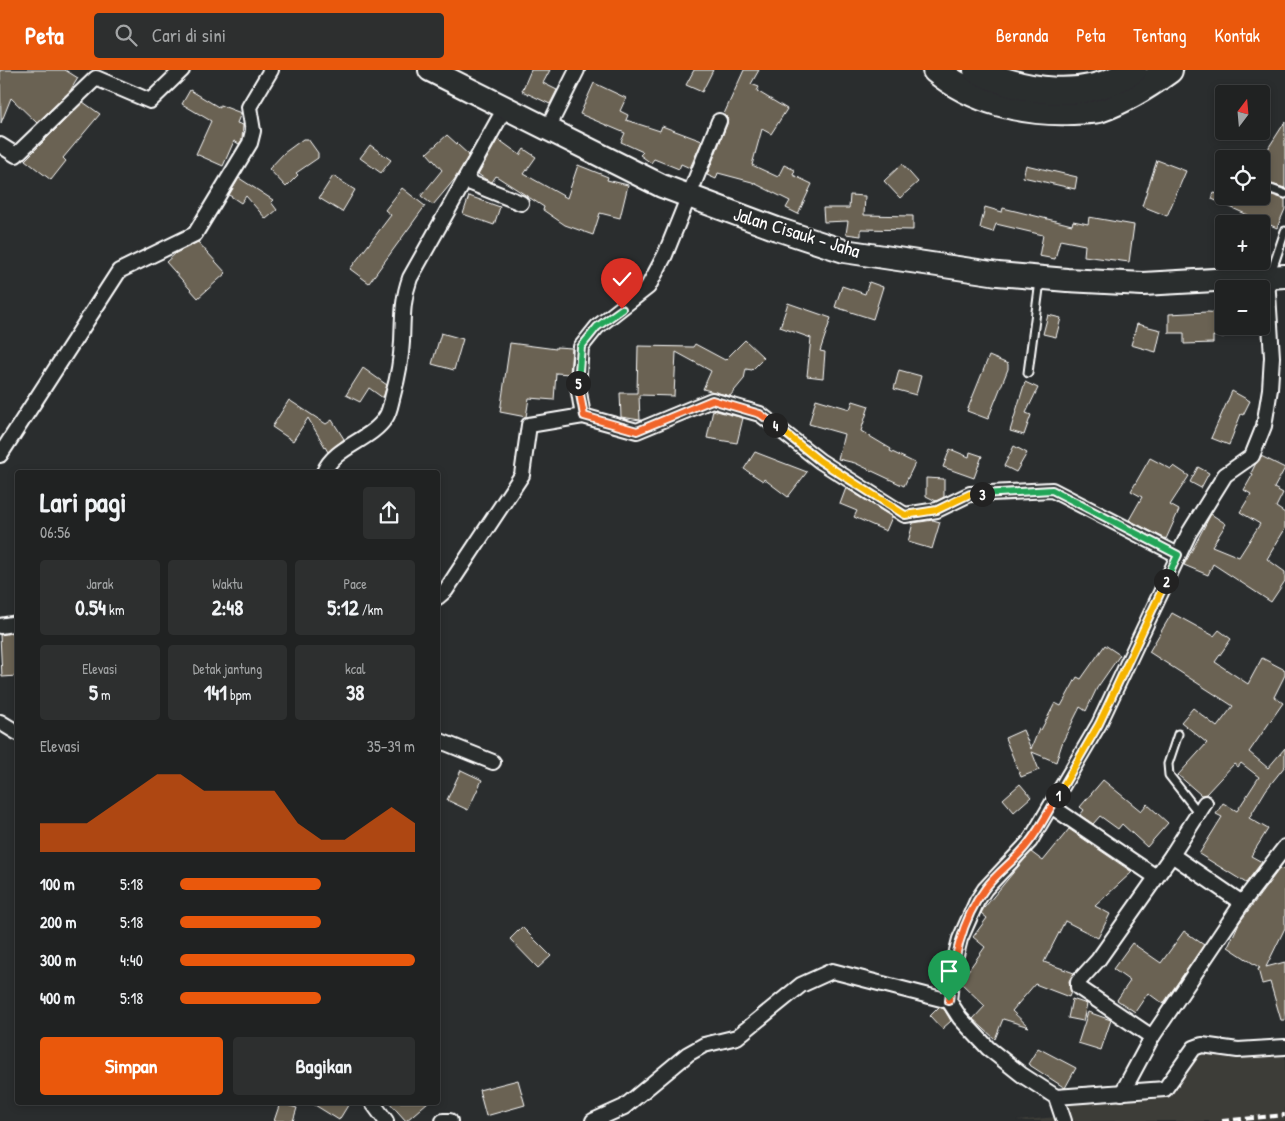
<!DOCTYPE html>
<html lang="id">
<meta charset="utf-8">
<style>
:root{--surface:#202222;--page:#2d2f2f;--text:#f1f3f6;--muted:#a2a4a5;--line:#3d3f40;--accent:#ea580c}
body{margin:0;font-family:"Patrick Hand",sans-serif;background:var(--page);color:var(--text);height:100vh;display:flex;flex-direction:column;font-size:19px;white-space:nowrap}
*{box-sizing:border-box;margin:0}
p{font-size:16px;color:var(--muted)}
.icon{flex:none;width:28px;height:28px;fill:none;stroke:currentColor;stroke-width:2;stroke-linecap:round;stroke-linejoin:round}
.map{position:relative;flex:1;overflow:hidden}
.details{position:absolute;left:15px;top:400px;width:425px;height:635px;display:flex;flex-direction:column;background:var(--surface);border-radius:5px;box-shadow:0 2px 8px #0003,0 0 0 1px var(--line)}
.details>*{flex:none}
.needle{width:32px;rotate:16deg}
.fabs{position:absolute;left:1215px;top:15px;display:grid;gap:10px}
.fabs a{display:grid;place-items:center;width:55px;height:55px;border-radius:5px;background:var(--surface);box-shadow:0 2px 8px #0003,0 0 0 1px var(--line);font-size:25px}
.pin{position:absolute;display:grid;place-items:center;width:42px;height:42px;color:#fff;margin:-51px -21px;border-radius:50% 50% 50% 0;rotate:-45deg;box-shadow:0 0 5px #0007}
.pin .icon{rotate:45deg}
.km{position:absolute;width:25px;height:25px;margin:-12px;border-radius:50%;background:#222;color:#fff;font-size:14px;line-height:25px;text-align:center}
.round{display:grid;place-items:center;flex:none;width:52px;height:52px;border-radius:5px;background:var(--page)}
.head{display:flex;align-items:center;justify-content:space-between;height:85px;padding:0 25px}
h1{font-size:28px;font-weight:700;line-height:38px}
.stats{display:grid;grid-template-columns:repeat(3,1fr);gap:8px;height:85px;padding:5px 25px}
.stats div{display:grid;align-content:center;border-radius:5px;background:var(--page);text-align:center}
.stats b{font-size:21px;font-weight:700}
.stats small{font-size:14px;font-weight:400}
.stats p{font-size:14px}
.chart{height:140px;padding:10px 25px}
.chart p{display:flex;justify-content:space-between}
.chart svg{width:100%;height:90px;margin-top:5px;fill:var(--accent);opacity:.7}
.primary-button{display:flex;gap:10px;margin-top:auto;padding:10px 25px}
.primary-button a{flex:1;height:58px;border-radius:5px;background:var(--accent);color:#fff;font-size:20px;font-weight:700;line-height:58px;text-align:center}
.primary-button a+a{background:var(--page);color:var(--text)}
ul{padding:0 25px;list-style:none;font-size:16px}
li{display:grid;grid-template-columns:80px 60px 1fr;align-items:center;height:38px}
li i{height:12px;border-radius:6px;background:var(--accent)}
header{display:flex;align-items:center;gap:30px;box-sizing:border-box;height:70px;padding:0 25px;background:var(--accent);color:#fff}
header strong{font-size:24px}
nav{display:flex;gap:28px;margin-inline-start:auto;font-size:18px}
.search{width:350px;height:45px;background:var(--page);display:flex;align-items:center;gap:12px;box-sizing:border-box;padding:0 18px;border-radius:5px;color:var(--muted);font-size:19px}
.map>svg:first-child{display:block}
</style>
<header>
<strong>Peta</strong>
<div class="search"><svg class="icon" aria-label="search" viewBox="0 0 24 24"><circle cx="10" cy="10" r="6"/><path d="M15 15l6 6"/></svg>Cari di sini</div>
<nav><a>Beranda</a><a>Peta</a><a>Tentang</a><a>Kontak</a></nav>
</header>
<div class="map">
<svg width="1285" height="1051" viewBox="0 0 1285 1051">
<rect width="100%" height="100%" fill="#2a2d2e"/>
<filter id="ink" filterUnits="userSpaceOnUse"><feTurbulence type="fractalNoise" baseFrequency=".02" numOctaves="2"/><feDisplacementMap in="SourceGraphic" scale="10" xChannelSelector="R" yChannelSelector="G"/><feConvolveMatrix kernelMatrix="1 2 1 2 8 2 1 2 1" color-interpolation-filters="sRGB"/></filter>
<g filter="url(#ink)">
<path fill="#3e3d39" d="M1285 970V1051H1017L1065 1046 1063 1029 1163 1022 1197 979Z"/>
<g fill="#6b6252" stroke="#fff">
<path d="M0 0H65L78 8 70 21 37 53 11 28 1 53Z"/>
<path d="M531 0H550L543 13 557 20 550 34 522 21Z"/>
<path d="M694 0H713L702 22 686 15Z"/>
<path d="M744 0H759L751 14 759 17 757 21 787 39 771 64 762 59 752 95 778 107 784 95 795 100 793 105 812 114 798 144 786 138 790 131 752 112 718 103 716 109 707 105 727 54 728 49 724 44Z"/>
<path d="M594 13 626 28 620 41 628 45 626 50 660 61 662 56 702 71 690 98 681 94 679 99 654 89 651 93 640 85 643 82 621 72 625 63 580 44Z"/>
<path d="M190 20 220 38V35L241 43 237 53 243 55 242 70 239 74 234 71 223 96 196 84 211 51 182 34Z"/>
<path d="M83 32 100 44 63 88 66 91 51 110 25 90Z"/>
<path d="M1285 52V118L1271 114 1266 119 1269 124 1285 129V139L1277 158 1212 129 1214 123 1243 130 1245 126H1261V96L1269 77Z"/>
<path d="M447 65 469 85 454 110 433 135 421 126 442 100 427 83Z"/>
<path d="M303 69H308L318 83V88L296 103 298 105 286 117 269 99 284 83Z"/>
<path d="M498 69 520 85 524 79 536 87 524 104 567 128 578 95 608 107 607 110 628 115 620 148 600 143 593 165 565 155 543 140 544 137 496 106 492 112 485 109 478 104Z"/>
<path d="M370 75 391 90 381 103 360 88Z"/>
<path d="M1157 90 1186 101 1167 146 1142 136Z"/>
<path d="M902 94 918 112 900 128 884 111Z"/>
<path d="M1026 95 1077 107 1075 119 1023 107Z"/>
<path d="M333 106 355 120 342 142 319 128Z"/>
<path d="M239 108 273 130 271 132 277 140 266 149 246 126 241 133 229 125Z"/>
<path d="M402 118 425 136 369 213 350 199 391 145 385 140Z"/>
<path d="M850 125 865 126 864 145 913 146V160L861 159V166L846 164 848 151 824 152 823 138H849Z"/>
<path d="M469 126 500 137 494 155 463 144Z"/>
<path d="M985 137 1002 142 1003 138 1072 155 1073 151 1088 154 1089 147 1134 155 1129 192 1084 186 1085 175 1060 170 1055 189 1039 186 1043 165 996 154 993 162 980 158Z"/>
<path d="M198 172 226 203 198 228 166 192 176 183Z"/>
<path d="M869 212 883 217 873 249 835 237 842 216 865 224Z"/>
<path d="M788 233 831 248 820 281 825 282 823 308 807 306 811 268 780 257Z"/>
<path d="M1207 242 1224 243V267L1213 266V273L1184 274V263H1169V244Z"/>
<path d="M1048 245 1061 248 1056 267 1043 264Z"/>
<path d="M1137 254 1161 260 1156 282 1131 275Z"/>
<path d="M441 263 463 269 454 300 432 294Z"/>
<path d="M745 270 764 288 752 300 746 299 744 309 730 326 703 319 711 301 676 282 674 326 639 325 640 350 621 347 620 323H637L638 276 693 277 695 274 725 290Z"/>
<path d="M510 273 556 279V277L572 278 570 304 556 303 554 330 529 328 526 347 500 342Z"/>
<path d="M989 286 1008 294V299L988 349 967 341Z"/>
<path d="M363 298 387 315 383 328 369 318 360 332 346 325Z"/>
<path d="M899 300 921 306 916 325 894 319Z"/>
<path d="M1025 312 1038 318 1026 343 1031 345 1024 365 1010 361Z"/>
<path d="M1232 321 1250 331 1243 345 1241 344 1229 375 1211 368Z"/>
<path d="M816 329 850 339 853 331 869 336 861 361 891 379 890 381 915 393 904 416 855 393 838 389 844 364 809 354Z"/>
<path d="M289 330 326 354 332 350 344 369 328 382 308 348 293 371 272 357Z"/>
<path d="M713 340 743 348 737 373 707 368Z"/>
<path d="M1014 376 1027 383 1016 402 1004 396Z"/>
<path d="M950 379 969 387 970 382 982 386 974 408 943 397Z"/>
<path d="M755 382 760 384 807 402 788 427 764 409 763 411 744 399Z"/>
<path d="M1261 386 1285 398 1274 418 1283 423 1276 437 1285 443V459L1267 489 1285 502V511L1271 532 1213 494 1208 505 1184 495 1211 444 1226 454 1212 476 1239 487 1260 454 1240 442 1251 424 1244 420 1253 404 1251 403 1255 395Z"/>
<path d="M1150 388 1171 399 1174 396 1189 406 1170 435 1179 440 1166 469 1129 450 1142 427 1131 421Z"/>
<path d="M1198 397 1209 403 1201 418 1190 412Z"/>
<path d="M926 408 944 409V427L936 431 926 426Z"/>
<path d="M846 418 892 447 886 461 854 447 857 441 840 434Z"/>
<path d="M933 450 940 452 932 479 908 472 913 453Z"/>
<path d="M1172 543 1214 566 1219 560 1231 569 1215 592 1248 614 1262 588 1285 600V605L1274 627 1283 633 1249 682 1268 698 1285 678V696L1266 720 1249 748 1268 759 1251 786 1262 792 1246 813 1199 784 1222 747 1216 744 1223 733 1237 741 1259 707 1241 693 1238 697 1234 694 1206 724 1201 725 1178 705 1207 673 1181 652 1193 638 1217 657 1233 636 1149 582Z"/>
<path d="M18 562V606L2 607 0 565Z"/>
<path d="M1105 575 1120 585 1097 618 1086 641 1080 637 1063 671 1056 692 1032 682 1039 700 1021 707 1005 668 1023 660 1031 679 1039 659 1041 660 1055 633 1061 636 1077 607 1081 609Z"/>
<path d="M461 700 482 710 468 740 447 730Z"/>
<path d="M1103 710 1141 741 1147 734 1168 753 1147 777 1122 754 1118 759 1100 746 1093 754 1080 745 1084 740 1080 737Z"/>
<path d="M1020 714 1031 727 1014 742 1003 729Z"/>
<path d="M1069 759 1132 802 1095 836 1110 844 1098 868 1065 851 1044 892 1074 903 1069 911 1071 922 1069 927 1035 914 1012 941 1029 957 1003 949 995 969 973 949 985 936 960 912 985 877 973 867 987 848 981 843 984 838 1017 798 1031 782 1043 791Z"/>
<path d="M1280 798 1285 800V858L1266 897 1285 892V950H1281L1270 912 1262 914 1258 899 1260 898 1228 877 1239 853Z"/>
<path d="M522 857 551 886 538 898 510 869Z"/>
<path d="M1184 861 1204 875 1163 934 1148 923 1135 942 1117 930 1130 911 1113 899 1132 873 1161 893Z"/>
<path d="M1072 929 1087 934 1083 951 1068 948Z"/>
<path d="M939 937 944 939 951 951 942 959 930 946Z"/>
<path d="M1088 942 1111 950 1101 980 1078 973Z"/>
<path d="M1038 978 1076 998 1065 1018 1028 994Z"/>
<path d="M518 1010 525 1035 486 1046 479 1020Z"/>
<path d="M310 1032H350L339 1050Z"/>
<path d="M389 1032H428L406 1051Z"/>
<path d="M280 1033 297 1038 293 1051H274Z"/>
</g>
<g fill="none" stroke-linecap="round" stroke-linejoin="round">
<defs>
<g id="lane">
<path d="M1271 119 1285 124"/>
<path d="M1271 203 1285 161"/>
<path d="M1028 303 1040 211"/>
<path d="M1178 664 1168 694 1169 705 1198 742"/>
</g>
<g id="street">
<path d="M548 58 577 0"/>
<path d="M0 75 16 85 96 8 150 31 182 0"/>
<path d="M466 111 521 133"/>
<path d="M583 346 578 316 581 277 597 257 648 217 665 185 719 51"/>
<path d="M0 385 119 201 195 164 250 73 253 61 249 37 271 0"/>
<path d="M324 402C335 376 371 371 386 347 390 341 391 332 393 325 398 307 401 291 402 272 403 249 402 230 410 208L505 38"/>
<path d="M438 527 446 520 522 405 529 355 583 346 637 361 712 330 760 344 820 391 905 445 937 440 970 424 1052 420 1178 485"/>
<path d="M0 556 18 553"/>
<path d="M0 652 18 663"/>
<path d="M438 670 493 692"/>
<path d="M1051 736 1156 807"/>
<path d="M1172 785 1242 833"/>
<path d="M1152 967 1078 917V912L1098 890 1172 785 1205 733"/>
<path d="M1122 1023 1152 967 1242 833 1285 777"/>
<path d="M1056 1027 1165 1019 1194 978 1202 975 1238 980 1285 977"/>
<path d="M372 1032 386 1051"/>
<path d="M443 1051H450"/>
<path d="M593 1051 624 1037 688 984 704 975 737 967 801 915 832 901 949 931"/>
<path d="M1064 1051 1056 1027 1022 1005 988 978 960 948 949 931 952 901 960 869 977 831 985 819 1030 771 1099 654 1189 463 1225 405 1252 386 1264 356 1270 319 1272 287 1267 207"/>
</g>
<path id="primary" d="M430 0 662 116 777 159 844 181 998 204 1067 210 1143 214 1285 206"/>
<g id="highway">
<path d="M936 0C973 31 1025 43 1072 41 1081 40 1091 41 1099 39 1125 30 1147 16 1169 0"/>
<path d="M977 0C1024 23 1087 32 1133 0"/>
</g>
</defs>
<use href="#lane" stroke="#fff" stroke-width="11"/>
<use href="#street" stroke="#fff" stroke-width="18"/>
<use href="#primary" stroke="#fff" stroke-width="26"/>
<use href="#highway" stroke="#fff" stroke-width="30"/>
<use href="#lane" stroke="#2a2d2e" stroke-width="7"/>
<use href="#street" stroke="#2a2d2e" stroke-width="14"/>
<use href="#primary" stroke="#2a2d2e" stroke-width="22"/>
<use href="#highway" stroke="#2a2d2e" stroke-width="26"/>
<path stroke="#fff" stroke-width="4" stroke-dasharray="8 4" stroke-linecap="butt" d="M1222 1051 1285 1045"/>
</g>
</g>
<g fill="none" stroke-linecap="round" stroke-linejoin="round" filter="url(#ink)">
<defs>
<path id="split-1" d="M949 931C953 893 961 850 985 819 995 805 1009 795 1020 783 1036 766 1047 744 1058 725"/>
<path id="split-2" d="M1058 725 1099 654 1166 511"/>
<path id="split-3" d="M982 424 1052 420 1178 485 1166 511"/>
<path id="split-4" d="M775 355 820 391 905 445 937 440 970 424H982"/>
<path id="split-5" d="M578 313 584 346 637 361 712 330 760 344 775 355"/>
<path id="split-6" d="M578 313 581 277 597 257 622 239"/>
</defs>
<use href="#split-1" stroke="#fff" stroke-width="10"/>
<use href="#split-2" stroke="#fff" stroke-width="10"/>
<use href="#split-3" stroke="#fff" stroke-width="10"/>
<use href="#split-4" stroke="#fff" stroke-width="10"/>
<use href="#split-5" stroke="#fff" stroke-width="10"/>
<use href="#split-6" stroke="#fff" stroke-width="10"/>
<use href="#split-1" stroke="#f0652b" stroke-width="6"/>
<use href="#split-2" stroke="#f5b400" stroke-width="6"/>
<use href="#split-3" stroke="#22a559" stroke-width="6"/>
<use href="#split-4" stroke="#f5b400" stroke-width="6"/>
<use href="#split-5" stroke="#f0652b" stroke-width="6"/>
<use href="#split-6" stroke="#22a559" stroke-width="6"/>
</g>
<g text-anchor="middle" stroke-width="4" stroke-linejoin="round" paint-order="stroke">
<g font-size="19" fill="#fff" stroke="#2a2d2e">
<text transform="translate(797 162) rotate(17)" y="7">Jalan Cisauk - Jaha</text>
</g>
</g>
</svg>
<div class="fabs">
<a><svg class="needle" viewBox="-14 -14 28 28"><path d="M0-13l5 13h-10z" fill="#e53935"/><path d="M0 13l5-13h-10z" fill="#a2a4a5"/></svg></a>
<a><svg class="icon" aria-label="locate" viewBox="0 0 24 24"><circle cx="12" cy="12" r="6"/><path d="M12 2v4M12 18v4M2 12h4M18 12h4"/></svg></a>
<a>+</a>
<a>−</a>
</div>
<div class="pin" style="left:949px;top:931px;background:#1e9e55"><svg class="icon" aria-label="arrive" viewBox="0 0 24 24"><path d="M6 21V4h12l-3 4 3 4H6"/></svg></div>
<div class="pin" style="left:622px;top:239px;background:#d93025"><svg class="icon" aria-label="check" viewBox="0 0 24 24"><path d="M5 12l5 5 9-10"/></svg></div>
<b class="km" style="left:1058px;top:725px">1</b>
<b class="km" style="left:1166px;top:511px">2</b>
<b class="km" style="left:982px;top:424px">3</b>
<b class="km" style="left:775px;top:355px">4</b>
<b class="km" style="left:578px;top:313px">5</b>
<section class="details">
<div class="head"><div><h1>Lari pagi</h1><p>06:56</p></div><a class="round"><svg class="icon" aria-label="share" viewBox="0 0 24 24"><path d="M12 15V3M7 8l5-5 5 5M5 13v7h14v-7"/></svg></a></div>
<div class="stats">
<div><p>Jarak</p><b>0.54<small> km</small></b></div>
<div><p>Waktu</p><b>2:48</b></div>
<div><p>Pace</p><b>5:12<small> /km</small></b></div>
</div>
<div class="stats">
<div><p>Elevasi</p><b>5<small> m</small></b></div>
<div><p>Detak jantung</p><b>141<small> bpm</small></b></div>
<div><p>kcal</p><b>38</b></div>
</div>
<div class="chart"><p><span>Elevasi</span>35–39 m</p>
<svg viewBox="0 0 160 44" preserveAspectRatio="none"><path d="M0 44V30L10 30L20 30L30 22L40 14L50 6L60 6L70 14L80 14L90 14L100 14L110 30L120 38L130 38L140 30L150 22L160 30V44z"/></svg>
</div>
<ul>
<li><b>100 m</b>5:18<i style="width:60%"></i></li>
<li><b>200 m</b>5:18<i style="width:60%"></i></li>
<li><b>300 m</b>4:40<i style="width:100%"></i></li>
<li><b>400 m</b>5:18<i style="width:60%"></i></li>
</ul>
<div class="primary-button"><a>Simpan</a><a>Bagikan</a></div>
</section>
</div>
